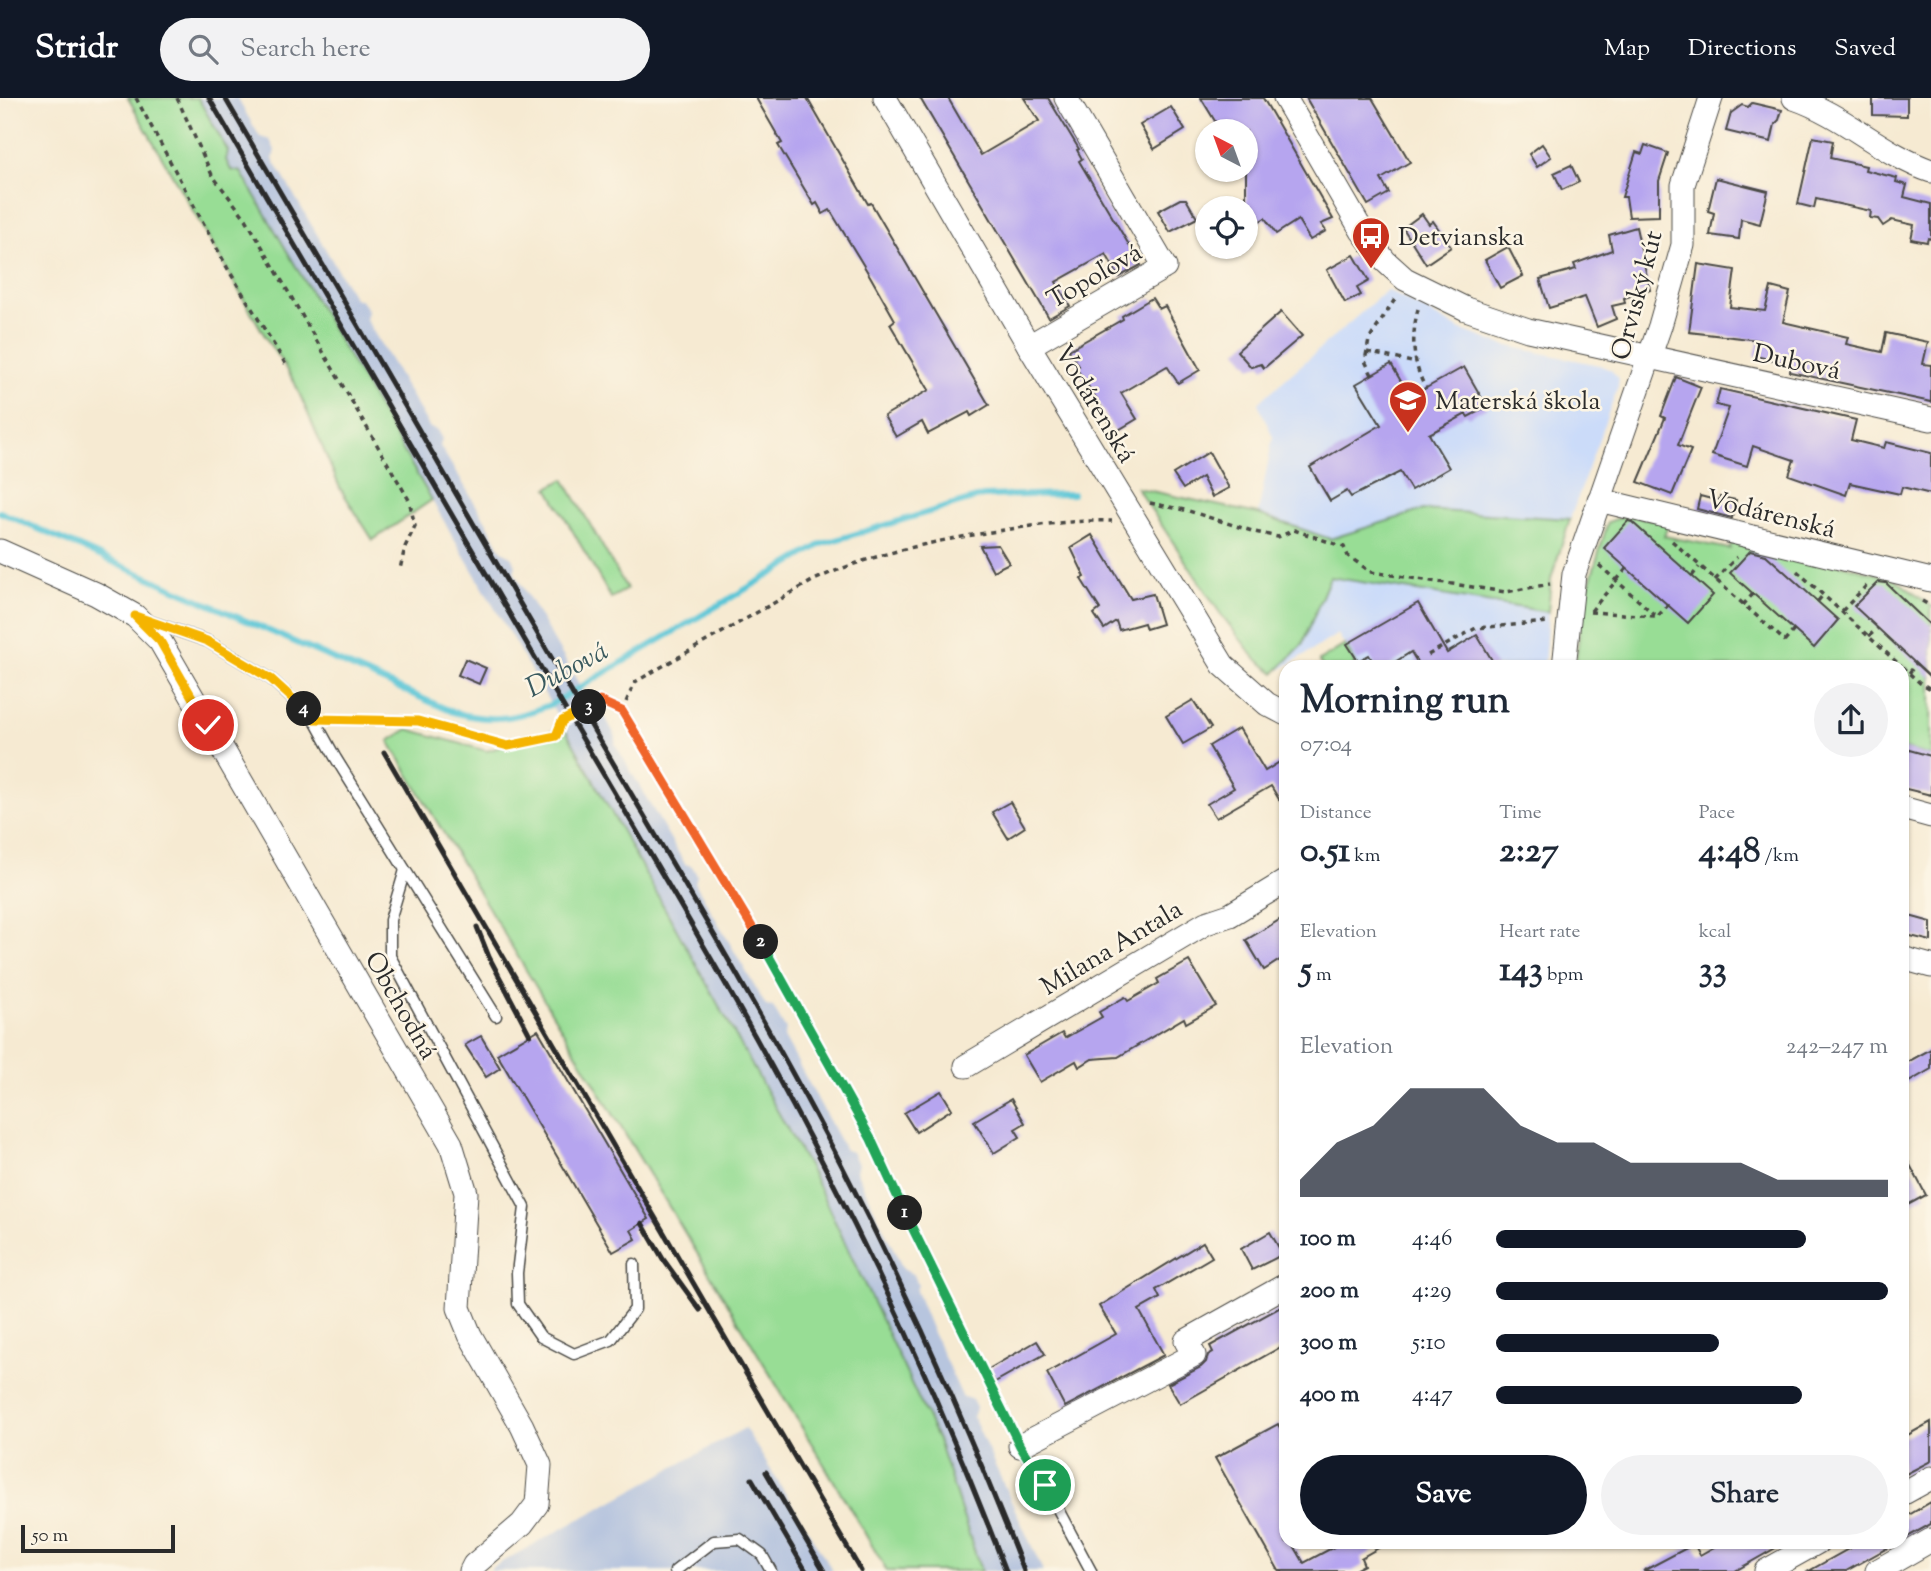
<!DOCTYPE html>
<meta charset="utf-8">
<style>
:root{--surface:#fff;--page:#f2f2f3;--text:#1f2937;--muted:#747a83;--accent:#111827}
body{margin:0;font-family:"Sorts Mill Goudy",serif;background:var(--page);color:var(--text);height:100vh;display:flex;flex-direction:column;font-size:26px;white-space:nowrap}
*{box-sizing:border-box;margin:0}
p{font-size:23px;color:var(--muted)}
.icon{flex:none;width:38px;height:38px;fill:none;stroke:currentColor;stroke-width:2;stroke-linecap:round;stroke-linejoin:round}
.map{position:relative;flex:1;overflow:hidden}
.panel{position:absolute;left:1279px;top:562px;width:630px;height:889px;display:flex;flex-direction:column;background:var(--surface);border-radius:21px;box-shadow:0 2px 5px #0004}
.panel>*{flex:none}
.needle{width:46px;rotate:319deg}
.buttons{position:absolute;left:1195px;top:21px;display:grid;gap:14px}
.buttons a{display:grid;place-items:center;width:63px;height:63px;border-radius:50%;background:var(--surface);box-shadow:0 2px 5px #0004;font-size:35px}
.scale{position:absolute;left:21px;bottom:18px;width:154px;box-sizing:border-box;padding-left:7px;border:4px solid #2b2b2b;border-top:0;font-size:19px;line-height:24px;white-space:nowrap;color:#2b2b2b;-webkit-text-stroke:5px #fcf5e5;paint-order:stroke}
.pin{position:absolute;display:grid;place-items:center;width:60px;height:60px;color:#fff;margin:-30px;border:4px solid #fff;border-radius:50%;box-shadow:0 2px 7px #0007}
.km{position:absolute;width:35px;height:35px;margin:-18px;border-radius:50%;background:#222;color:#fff;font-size:19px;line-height:35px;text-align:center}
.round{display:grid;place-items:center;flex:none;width:74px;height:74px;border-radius:37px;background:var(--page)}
.head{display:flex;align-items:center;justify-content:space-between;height:119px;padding:0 21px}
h1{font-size:38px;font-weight:800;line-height:52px}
.metrics{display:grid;grid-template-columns:repeat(3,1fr);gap:10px;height:119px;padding:7px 21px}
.metrics div{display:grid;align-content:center}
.metrics b{font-size:35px;font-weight:800}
.metrics small{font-size:19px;font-weight:400}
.metrics p{font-size:19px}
.chart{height:196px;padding:14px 21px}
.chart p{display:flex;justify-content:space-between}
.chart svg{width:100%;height:126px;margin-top:7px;fill:var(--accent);opacity:.7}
.button{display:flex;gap:14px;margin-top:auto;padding:14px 21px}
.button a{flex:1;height:80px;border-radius:42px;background:var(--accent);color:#fff;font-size:28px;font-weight:800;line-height:80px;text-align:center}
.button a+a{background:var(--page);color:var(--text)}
ul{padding:0 21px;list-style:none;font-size:23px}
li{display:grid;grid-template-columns:112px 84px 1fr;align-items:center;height:52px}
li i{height:18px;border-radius:9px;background:var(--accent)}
header{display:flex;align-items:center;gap:42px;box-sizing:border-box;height:98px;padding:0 35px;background:var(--accent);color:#fff}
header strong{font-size:33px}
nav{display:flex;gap:38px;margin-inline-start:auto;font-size:24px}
.search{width:490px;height:63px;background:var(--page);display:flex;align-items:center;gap:18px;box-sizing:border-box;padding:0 24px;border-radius:38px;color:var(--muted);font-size:26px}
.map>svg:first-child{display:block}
</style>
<header>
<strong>Stridr</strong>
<div class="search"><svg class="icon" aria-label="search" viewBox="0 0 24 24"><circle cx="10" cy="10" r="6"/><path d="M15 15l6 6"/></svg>Search here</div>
<nav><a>Map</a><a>Directions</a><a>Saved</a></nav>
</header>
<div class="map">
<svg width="1931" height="1473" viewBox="0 0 1931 1473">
<rect width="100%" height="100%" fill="#fcf5e5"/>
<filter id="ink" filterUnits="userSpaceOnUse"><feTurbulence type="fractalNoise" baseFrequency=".0143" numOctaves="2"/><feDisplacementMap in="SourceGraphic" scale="14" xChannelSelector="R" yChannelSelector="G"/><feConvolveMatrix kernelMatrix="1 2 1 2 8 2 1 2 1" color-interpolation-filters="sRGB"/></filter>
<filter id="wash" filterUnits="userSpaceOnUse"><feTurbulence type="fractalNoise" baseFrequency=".00686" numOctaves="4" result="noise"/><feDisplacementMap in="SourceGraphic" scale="28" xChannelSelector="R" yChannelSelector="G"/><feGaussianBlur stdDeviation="1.57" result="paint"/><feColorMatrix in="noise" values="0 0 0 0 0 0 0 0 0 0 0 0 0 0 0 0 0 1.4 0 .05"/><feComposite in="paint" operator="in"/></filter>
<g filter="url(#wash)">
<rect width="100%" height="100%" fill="#f6ead2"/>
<g fill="#cbdbf9">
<path d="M1387 192 1461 232 1503 247 1599 267 1611 272 1618 280V288L1570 421 1423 412 1330 441 1258 416 1273 339 1258 305Z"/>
<path d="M1330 479 1548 514 1544 569H1358L1338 536 1275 575 1302 547Z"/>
</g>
<g fill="#b7c5de">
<path d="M198 0H237L260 39 270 42 275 52 273 61 354 200 361 202 368 213 366 221 430 330 437 332 442 341 440 348 487 425 502 453 511 458 516 467 514 474 597 617 605 619 616 639 615 646 685 766 692 768 697 777 695 785 766 908 773 909 786 932 784 939 845 1052 852 1054 858 1066 856 1073 903 1171 914 1177 918 1186 916 1193 930 1228 962 1298 972 1302 976 1310 973 1319 1043 1473H981L938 1342 813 1077 564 629 241 75 231 72Z"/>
<path d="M745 1330 833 1473H491V1470Z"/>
</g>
<g fill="#98dd95" stroke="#628460" stroke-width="2">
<path d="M128 0H198L228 53 226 62 231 72 241 74 432 402 373 442 340 390 294 283 269 245Z"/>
<path d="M564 381 627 491 611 500 548 390Z"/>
<path d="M1137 390 1258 416 1330 441 1423 412 1570 421 1551 481 1548 514 1330 479 1302 547 1275 575 1255 560 1220 515Z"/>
<path d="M1627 417 1669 425 1664 438 1730 451 1733 437 1895 481 1931 508V658L1902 650V569H1575L1583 507 1608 424Z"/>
<path d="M1345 547 1356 566 1351 569H1323L1319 563Z"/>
<path d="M564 629 813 1077 938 1342 981 1473H887C724 1195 553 921 389 643L408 631 487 653Z"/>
</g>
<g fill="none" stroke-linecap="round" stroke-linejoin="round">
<path stroke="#5cc6d7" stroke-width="6" d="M0 414 453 614C493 625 514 621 552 606L822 446 983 398 1073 396"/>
</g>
<g id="blocks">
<g fill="#b6a5ef">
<path d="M756 0H807L868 106 871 105 989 307 971 318 969 314 928 336 922 324 896 339 884 318 929 292 890 226 895 222 870 178 830 112 823 116 817 105 814 107 778 47 782 45Z"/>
<path d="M920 0H948L981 57 1039 23 1024 0H1048L1079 51 1077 52 1082 61 1079 63 1141 167 1119 179 1106 156 1056 184 1070 208 1049 220Z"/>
<path d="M1201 0H1263L1333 121 1321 126 1326 133 1310 142 1298 122 1276 136 1265 120 1246 131V33H1221Z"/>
<path d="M1306 0H1372L1410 64 1381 81 1389 95 1368 107Z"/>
<path d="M1873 0H1907V18L1873 17Z"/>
<path d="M1752 5 1782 12 1779 22 1775 26 1771 44 1726 33 1731 15 1742 7 1748 9Z"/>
<path d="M1171 9 1185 32 1154 51 1140 27Z"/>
<path d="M1813 39 1833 43 1830 60 1866 68 1865 72 1897 80 1896 84 1907 87 1904 99 1931 106V141L1928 140 1927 144 1911 141 1914 127 1892 122 1883 128 1878 121 1870 120 1871 113 1816 101 1814 110 1798 106Z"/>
<path d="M1542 46 1551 59 1537 69 1529 56Z"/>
<path d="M1645 47 1668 55 1659 83V118L1629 119 1626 99H1622L1636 54 1642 56Z"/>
<path d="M1571 67 1579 84 1562 92 1554 75Z"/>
<path d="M1716 80 1768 93 1760 126 1741 121 1739 141 1710 137 1714 115 1708 113Z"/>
<path d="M1180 101H1186L1197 120 1170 134 1158 113Z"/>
<path d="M1422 116 1429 126 1433 123 1451 149 1426 166 1403 130Z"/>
<path d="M1636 129 1650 192 1624 200 1625 205 1612 208 1616 221 1597 229 1585 199 1549 210 1540 181 1576 171 1574 166 1612 152 1609 137Z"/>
<path d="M1508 149 1523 178 1500 190 1485 162Z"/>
<path d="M1354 157 1369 183 1357 190 1361 197 1345 205 1327 172Z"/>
<path d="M1698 166 1735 172 1730 209 1765 213 1771 189 1790 194 1783 224 1848 239 1846 246 1882 254 1886 235 1928 244 1923 266 1931 267V304L1790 274 1791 266 1755 258 1759 242 1689 234Z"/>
<path d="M1152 200 1159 211 1165 208 1200 272 1178 285 1167 268 1121 295 1137 321 1115 334 1096 300 1076 270 1079 268 1069 252 1123 221 1122 218Z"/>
<path d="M1281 214 1302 238 1264 270 1261 266 1251 269 1237 253Z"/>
<path d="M1391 266 1410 299 1464 269 1487 309 1468 319 1466 316 1429 336 1449 370 1411 392 1400 374 1351 399 1347 393 1330 403 1310 369 1381 327 1356 286Z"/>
<path d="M1676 279 1701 289 1678 347 1691 352 1672 397 1638 384 1665 320 1661 318Z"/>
<path d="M1720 291 1856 322 1851 342 1884 350 1886 344 1931 355V396L1902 389 1900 396 1850 385 1846 397 1789 377 1794 362 1753 348 1747 368 1712 357 1729 310 1716 307Z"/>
<path d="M1209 354 1229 390 1212 399 1202 379 1183 391 1173 376Z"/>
<path d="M1700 398 1719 403 1720 399 1736 402 1732 420 1697 411Z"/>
<path d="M1628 423 1632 424 1713 497 1688 525 1604 450Z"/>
<path d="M1092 437 1131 501 1153 496 1162 526 1146 531 1144 525 1119 532 1116 523 1104 531 1094 516 1100 511 1081 481 1085 479 1071 450Z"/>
<path d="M998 447 1009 465 993 473 980 448Z"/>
<path d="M1750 453 1766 457 1838 522 1814 550 1730 475Z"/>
<path d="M1878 484 1886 485 1931 528V580L1854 508Z"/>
<path d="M1418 505 1447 555 1477 537 1496 569H1420L1411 554 1387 569H1376L1369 557 1358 563 1347 546Z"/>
<path d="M465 561 486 570 479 586 458 577Z"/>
<path d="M1193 602 1211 630 1183 646 1166 618Z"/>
<path d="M1239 630 1265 673 1286 660V713L1271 688 1216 720 1207 706 1234 690 1209 648Z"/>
<path d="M1902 650 1931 658V697L1902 690Z"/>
<path d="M1010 704 1025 729 1008 740 992 714Z"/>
<path d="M1902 816 1931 824V843L1902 836Z"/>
<path d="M1286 818V858L1264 872 1246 842Z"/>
<path d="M1189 863 1216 908 1186 925 1184 920 1118 959 1092 961 1079 969 1076 963 1040 984 1024 957 1062 935 1065 940 1102 919 1099 914 1125 899 1128 903 1159 885 1157 881Z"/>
<path d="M538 932 649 1121 631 1132 636 1141 613 1154 497 956Z"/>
<path d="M481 938 500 970 486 979 465 947Z"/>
<path d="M1931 951V971L1902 988V967Z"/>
<path d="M941 993 952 1011 916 1034 904 1015Z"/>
<path d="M1011 1001 1025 1025 1015 1031 1020 1039 994 1055 974 1023Z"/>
<path d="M1902 1052 1926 1097 1902 1110Z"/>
<path d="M1270 1134 1282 1155 1276 1160 1252 1172 1241 1151Z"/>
<path d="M1203 1144 1212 1159 1156 1192 1160 1200 1139 1212 1164 1257 1065 1309 1047 1275 1116 1236 1099 1208Z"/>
<path d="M1286 1206V1246L1180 1306 1168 1286 1201 1269 1206 1264 1208 1257 1213 1254 1210 1248Z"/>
<path d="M1037 1243 1045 1256 995 1284 987 1272Z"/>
<path d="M1931 1324V1363L1902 1378V1340Z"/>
<path d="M1278 1326 1286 1341V1444H1292L1304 1465 1343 1444H1389L1361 1460 1364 1467 1353 1473H1279L1215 1360Z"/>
<path d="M1931 1404V1426L1902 1442V1421Z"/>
<path d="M1723 1444H1786L1735 1473H1643L1694 1446 1700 1457Z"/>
<path d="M1861 1444H1898L1846 1473H1809Z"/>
</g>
</g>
</g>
<g filter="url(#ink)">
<use href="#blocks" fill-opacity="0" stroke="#494844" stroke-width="2"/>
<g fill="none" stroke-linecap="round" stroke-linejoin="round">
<defs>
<g id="lane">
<path d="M149 523 207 543 271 581 314 621 335 659 496 918"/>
<path d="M405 772 390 822V858L525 1109 517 1175 518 1206 541 1239 574 1256 611 1242 635 1211 634 1166"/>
<path d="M1020 1348 1045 1387 1091 1473"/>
<path d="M675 1473 714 1443 740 1441 762 1457 771 1473"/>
</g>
<g id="street">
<path d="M885 0 1029 248 1223 567 1267 606 1286 616"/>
<path d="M1285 0 1362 133 1385 163 1405 181 1466 211 1528 232 1931 321"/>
<path d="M1794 0C1844 17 1882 56 1931 73"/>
<path d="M1029 248 1165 169 1066 0"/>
<path d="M1599 402 1931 482"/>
<path d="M0 453 96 496 135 518 160 543 451 1046 466 1095 459 1210 470 1237 522 1328 540 1367 537 1406 522 1426 474 1467 471 1473"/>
<path d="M1564 569 1574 476 1660 228 1683 147V87L1711 0"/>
<path d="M1902 710 1931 718"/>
<path d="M1902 860 1931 868"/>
<path d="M966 968 1206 825 1230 817 1286 783"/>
<path d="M1020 1348 1194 1257 1186 1243 1286 1187"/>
<path d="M1902 1396 1931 1380"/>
<path d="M1766 1473 1818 1444"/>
<path d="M1877 1473 1931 1442"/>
</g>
</defs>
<use href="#lane" stroke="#494844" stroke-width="13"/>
<use href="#street" stroke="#494844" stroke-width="25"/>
<g stroke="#494844" stroke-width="3.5" stroke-dasharray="5 5" stroke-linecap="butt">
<path d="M136 0 228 171 288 270"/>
<path d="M177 0 212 77 246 121 409 402 415 428 405 449 400 471"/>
<path d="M1418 211C1411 239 1412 265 1426 291"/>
<path d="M1367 254 1416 265"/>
<path d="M1372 277 1365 263 1369 242 1397 198"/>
<path d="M1150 405 1189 413 1255 434 1278 439 1294 432 1344 449 1348 458 1371 474 1506 494 1550 486"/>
<path d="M1672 443 1785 543 1794 532"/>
<path d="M1599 467 1657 519 1668 507"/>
<path d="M1797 473 1902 569"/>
<path d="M1692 478 1699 469"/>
<path d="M1715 482 1737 459"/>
<path d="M1818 503 1823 497"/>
<path d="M1922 503 1931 508"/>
<path d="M1743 507 1753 496"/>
<path d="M1591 513 1627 470"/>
<path d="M1842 513 1867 487"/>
<path d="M1590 514 1655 518"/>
<path d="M1869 538 1878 530"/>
<path d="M1428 557 1476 530 1549 524"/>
<path d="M1902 569 1920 585 1931 591"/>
<path d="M1909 575 1916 566"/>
<path d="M622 613 635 584 814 482C876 454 943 441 1011 431 1045 426 1077 422 1112 423"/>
<path d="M331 621 418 623 508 648 556 638 562 623 600 603 622 613 744 813 871 1041 947 1202 1012 1331"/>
</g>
<use href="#lane" stroke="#fff" stroke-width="10"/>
<use href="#street" stroke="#fff" stroke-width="23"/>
<g stroke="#2b2b2b" stroke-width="5">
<path d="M209 0C321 192 432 384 544 575 640 740 740 903 827 1073 894 1203 954 1336 1006 1473"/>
<path d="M225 0C346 206 466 413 586 619 673 767 762 914 841 1066 909 1198 970 1334 1024 1473"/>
<path d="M384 654 861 1473"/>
<path d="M477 829 489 859 530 937"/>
<path d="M642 1125 663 1161 700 1212"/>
<path d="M766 1374 824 1473"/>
<path d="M752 1381 806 1473"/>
</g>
</g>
</g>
<g fill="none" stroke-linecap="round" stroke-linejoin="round" filter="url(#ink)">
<defs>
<path id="split-1" d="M905 1115 1020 1348 1045 1387"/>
<path id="split-2" d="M761 844 871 1041 905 1115"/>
<path id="split-3" d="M589 609 600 603 622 613 761 844"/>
<path id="split-4" d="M304 611 314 621 418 623 508 648 556 638 562 623 589 609"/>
<path id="split-5" d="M208 627 160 543 135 518 207 543 271 581 304 611"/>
</defs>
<use href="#split-1" stroke="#fff" stroke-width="14"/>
<use href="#split-2" stroke="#fff" stroke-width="14"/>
<use href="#split-3" stroke="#fff" stroke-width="14"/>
<use href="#split-4" stroke="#fff" stroke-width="14"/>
<use href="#split-5" stroke="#fff" stroke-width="14"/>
<use href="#split-1" stroke="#22a559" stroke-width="9"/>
<use href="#split-2" stroke="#22a559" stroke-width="9"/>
<use href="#split-3" stroke="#f0652b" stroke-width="9"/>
<use href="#split-4" stroke="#f5b400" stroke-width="9"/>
<use href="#split-5" stroke="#f5b400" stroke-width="9"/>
</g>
<defs>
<symbol id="bus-pin" viewBox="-11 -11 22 30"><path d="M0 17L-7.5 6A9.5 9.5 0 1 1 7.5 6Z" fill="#c8321e" stroke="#fcf5e5"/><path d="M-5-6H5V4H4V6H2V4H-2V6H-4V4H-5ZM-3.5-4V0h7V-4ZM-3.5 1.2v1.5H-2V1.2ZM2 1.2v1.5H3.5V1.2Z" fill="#fff"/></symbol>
<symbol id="school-pin" viewBox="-11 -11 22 30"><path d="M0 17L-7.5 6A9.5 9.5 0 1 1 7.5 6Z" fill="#c8321e" stroke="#fcf5e5"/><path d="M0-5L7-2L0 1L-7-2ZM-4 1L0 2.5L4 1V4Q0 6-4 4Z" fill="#fff"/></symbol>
</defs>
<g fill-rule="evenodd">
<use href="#bus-pin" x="1349" y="116" width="44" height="60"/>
<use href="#school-pin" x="1386" y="280" width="44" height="60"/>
</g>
<g text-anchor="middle" stroke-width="5" stroke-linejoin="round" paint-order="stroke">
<g font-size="26" fill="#2b2b2b" stroke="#fcf5e5" text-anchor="start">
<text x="1398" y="147">Detvianska</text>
<text x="1435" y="311">Materská škola</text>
</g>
<g font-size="26" fill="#2b2b2b" stroke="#fcf5e5">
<text transform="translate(1094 177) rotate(-30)" y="9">Topoľová</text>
<text transform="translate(1636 197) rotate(-75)" y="9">Orviský kút</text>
<text transform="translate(1797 263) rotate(12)" y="9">Dubová</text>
<text transform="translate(1096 305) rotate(59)" y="9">Vodárenská</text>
<text transform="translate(1771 415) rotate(14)" y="9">Vodárenská</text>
<text transform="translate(1111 849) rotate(-31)" y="9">Milana Antala</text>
<text transform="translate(402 907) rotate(60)" y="9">Obchodná</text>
</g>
<g font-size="28" font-style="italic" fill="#3a5a5f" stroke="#fcf5e5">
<text transform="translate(566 570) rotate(-28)" y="10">Dubová</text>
</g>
</g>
</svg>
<div class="buttons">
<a><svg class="needle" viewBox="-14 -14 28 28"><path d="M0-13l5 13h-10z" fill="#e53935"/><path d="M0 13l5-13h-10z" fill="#747a83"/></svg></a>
<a><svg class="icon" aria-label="locate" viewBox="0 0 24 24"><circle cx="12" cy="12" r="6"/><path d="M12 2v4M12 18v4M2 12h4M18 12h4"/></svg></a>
</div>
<div class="scale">50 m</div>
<div class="pin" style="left:1045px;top:1387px;background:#1e9e55"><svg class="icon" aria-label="arrive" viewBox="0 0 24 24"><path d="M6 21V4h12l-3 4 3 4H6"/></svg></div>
<div class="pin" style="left:208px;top:627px;background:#d93025"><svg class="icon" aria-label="check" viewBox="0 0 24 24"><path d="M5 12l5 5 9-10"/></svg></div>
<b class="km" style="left:905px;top:1115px">1</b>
<b class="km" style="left:761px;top:844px">2</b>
<b class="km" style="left:589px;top:609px">3</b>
<b class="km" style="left:304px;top:611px">4</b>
<section class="panel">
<div class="head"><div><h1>Morning run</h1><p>07:04</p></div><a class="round"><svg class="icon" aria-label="share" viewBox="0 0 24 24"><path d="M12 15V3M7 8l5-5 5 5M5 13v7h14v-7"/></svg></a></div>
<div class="metrics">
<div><p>Distance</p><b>0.51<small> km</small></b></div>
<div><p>Time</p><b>2:27</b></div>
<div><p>Pace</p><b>4:48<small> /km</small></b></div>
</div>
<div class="metrics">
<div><p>Elevation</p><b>5<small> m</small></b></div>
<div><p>Heart rate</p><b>143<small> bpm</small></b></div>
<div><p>kcal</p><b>33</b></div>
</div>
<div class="chart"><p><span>Elevation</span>242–247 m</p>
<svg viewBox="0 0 160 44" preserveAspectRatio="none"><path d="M0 44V38L10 25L20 19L30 6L40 6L50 6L60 19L70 25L80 25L90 32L100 32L110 32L120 32L130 38L140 38L150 38L160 38V44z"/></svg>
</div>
<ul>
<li><b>100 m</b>4:46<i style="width:79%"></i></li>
<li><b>200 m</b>4:29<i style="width:100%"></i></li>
<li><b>300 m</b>5:10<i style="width:57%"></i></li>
<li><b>400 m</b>4:47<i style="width:78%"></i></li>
</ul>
<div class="button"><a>Save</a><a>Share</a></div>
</section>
</div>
